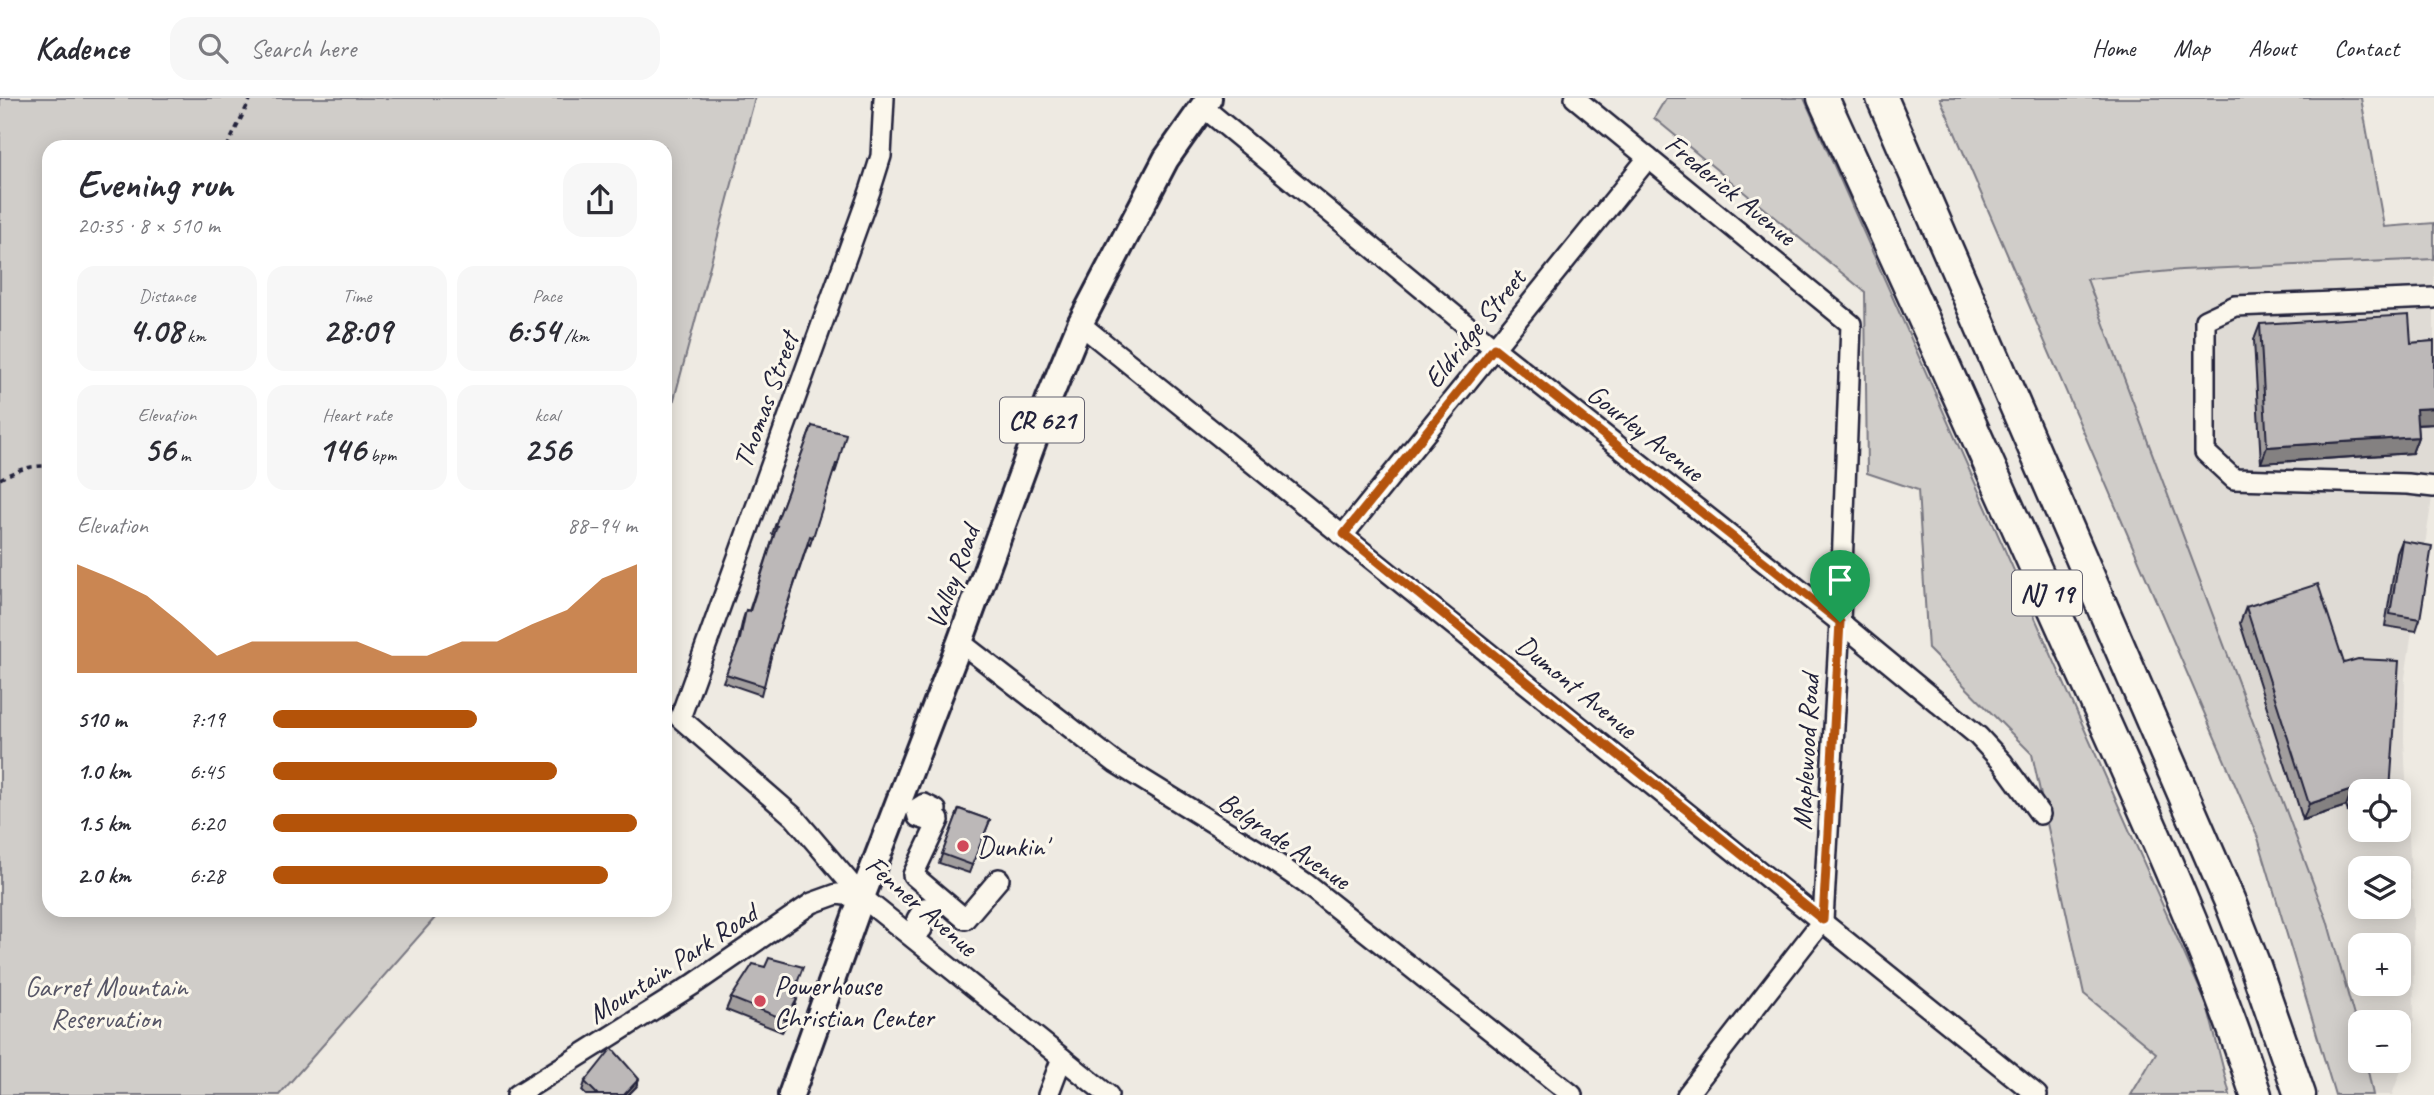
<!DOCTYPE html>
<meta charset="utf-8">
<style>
:root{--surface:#fff;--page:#f7f7f7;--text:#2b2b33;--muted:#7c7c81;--line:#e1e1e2;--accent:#b45309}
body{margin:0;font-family:Caveat,sans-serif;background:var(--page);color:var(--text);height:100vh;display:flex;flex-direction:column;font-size:26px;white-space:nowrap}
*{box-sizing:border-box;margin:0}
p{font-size:23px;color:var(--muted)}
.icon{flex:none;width:38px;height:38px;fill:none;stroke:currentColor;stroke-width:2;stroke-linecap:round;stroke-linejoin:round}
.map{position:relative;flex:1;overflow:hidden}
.panel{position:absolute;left:42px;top:42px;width:630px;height:777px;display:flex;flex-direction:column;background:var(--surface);border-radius:21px;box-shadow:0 4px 18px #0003}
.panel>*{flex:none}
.controls{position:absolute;left:2348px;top:681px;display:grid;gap:14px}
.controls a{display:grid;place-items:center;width:63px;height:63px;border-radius:14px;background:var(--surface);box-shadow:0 4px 18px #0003;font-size:35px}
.pin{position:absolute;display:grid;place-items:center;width:60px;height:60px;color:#fff;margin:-72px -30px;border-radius:50% 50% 50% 0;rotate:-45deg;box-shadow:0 0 7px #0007}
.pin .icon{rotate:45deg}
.round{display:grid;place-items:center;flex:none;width:74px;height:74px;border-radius:21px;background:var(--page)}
.summary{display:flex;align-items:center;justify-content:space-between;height:119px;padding:0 35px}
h1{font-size:38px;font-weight:600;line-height:52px}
.stats{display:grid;grid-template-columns:repeat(3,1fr);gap:10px;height:119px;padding:7px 35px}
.stats div{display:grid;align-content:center;border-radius:18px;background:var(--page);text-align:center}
.stats b{font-size:35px;font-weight:600}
.stats small{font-size:19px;font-weight:400}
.stats p{font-size:19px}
.chart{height:196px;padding:14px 35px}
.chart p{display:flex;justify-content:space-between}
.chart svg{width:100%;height:126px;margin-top:7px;fill:var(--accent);opacity:.7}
ul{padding:0 35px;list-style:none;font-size:23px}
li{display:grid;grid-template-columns:112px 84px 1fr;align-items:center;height:52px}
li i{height:18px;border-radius:9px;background:var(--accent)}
header{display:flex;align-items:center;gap:42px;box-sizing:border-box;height:98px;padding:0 35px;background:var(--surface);border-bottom:2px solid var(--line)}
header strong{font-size:33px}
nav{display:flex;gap:38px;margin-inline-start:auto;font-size:24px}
.search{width:490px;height:63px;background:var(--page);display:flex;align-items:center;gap:18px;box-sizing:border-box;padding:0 24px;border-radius:21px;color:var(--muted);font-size:26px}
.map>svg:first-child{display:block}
</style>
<header>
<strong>Kadence</strong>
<div class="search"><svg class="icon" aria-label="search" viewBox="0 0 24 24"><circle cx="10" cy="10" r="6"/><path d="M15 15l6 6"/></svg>Search here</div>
<nav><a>Home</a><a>Map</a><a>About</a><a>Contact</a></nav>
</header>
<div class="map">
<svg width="2434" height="997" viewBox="0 0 2434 997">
<rect width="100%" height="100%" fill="#eeeae2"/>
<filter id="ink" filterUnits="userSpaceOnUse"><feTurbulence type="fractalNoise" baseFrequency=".0143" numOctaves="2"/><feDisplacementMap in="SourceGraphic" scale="14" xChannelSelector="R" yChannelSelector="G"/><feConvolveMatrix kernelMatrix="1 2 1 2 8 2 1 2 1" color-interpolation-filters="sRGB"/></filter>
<g filter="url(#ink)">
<path fill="#dfdbd5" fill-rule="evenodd" d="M2434 161V387L2405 580 2404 642 2413 816 2414 937 2392 997H2371L2362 963 2399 962V924H2361V957L2327 822 2087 180 2181 172ZM2361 693H2399V732H2361ZM2361 770H2399V808H2361ZM2361 847H2399V886H2361Z"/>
<g fill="#d0cdc9" stroke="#797882" stroke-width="2">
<path d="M0 0H755L665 335V49H49V812H442L279 997H0Z"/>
<path d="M1666 0H1804L2207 907 2230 997H2131L2156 955 2084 896 2032 656 1928 551 1918 392 1867 375 1865 194 1654 20Z"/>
<path d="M1940 0H2361L2384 129 2434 125V161L2181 172 2087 181 2327 822 2361 943V962L2366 963 2373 997H2335L2258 740Z"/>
</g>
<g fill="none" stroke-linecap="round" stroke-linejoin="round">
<defs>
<g id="minor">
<path d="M884 0 881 58 870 93 680 620 794 719 862 799 1108 997"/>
<path d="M1575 0 1851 226 1840 524 1823 822 1687 997"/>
<path d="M1203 9 1494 250 1840 524 1978 638 2003 665 2040 716"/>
<path d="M2434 200 2235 208 2205 222V354L2234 381 2408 386 2434 389"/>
<path d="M1080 226 2037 997"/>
<path d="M1344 436 1648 60"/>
<path d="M960 544 1116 665 1260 754 1305 785 1572 997"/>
<path d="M935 720 930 723 918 719 916 711 924 706 936 712 935 720 939 722 913 777 965 821 999 781"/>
<path d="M922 831 917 821 924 810 937 809 942 802"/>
<path d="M517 997 694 886 812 805 837 796 862 799"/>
<path d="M1048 997 1062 960"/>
</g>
<path id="major" d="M791 997 862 799 960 544 1049 301 1080 226 1166 61 1209 0"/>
<g id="highway">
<path d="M1823 0C1905 179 1986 358 2066 538 2134 689 2204 839 2256 997"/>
<path d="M1882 0 2230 804 2255 868 2300 997"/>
</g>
</defs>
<use href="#minor" stroke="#22223b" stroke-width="24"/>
<use href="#major" stroke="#22223b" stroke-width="30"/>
<use href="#highway" stroke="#22223b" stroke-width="35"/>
<g stroke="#22223b" stroke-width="3.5" stroke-dasharray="5 5" stroke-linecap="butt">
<path d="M227 49 251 0"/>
<path d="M0 381C16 372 31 367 49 368"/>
</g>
<use href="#minor" stroke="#fbf7ec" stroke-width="19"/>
<use href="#major" stroke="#fbf7ec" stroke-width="24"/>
<use href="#highway" stroke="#fbf7ec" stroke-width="30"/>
</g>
<g fill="#a29e9e" stroke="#22223b" stroke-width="2">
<path d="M2260 226 2411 245 2434 243V326L2417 327 2418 339 2412 355 2261 365 2254 242Z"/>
<path d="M812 328 838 366 835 375 833 374 810 447 808 446 773 550 761 597 723 584 737 548 743 521 746 512 749 513 774 437 772 436Z"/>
<path d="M2402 443 2420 521 2416 533 2385 528 2397 455Z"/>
<path d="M2246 509 2361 693V715L2348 714 2346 708 2303 722 2240 525Z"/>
<path d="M959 711 990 722 969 775 939 765Z"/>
<path d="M792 899 797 901 793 913 782 934 726 912 731 900Z"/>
<path d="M585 984 636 989 628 997H586L582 993Z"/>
</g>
<g fill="#848181" stroke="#22223b" stroke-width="2">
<path d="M2434 310V326L2411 327 2416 311Z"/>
<path d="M2418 339 2412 355 2261 365 2267 349Z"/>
<path d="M2352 692 2346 708 2303 722 2309 706Z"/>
<path d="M2354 698 2361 699V715L2348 714Z"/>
<path d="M797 901 793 913 782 934 786 922Z"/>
<path d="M639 981 636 989 628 997H624Z"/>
</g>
<g fill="#bcb8b8" stroke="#22223b" stroke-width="2">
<path d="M2409 217 2411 245 2434 243V310L2416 311 2418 339 2267 349 2260 226Z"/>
<path d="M812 328 846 336 838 366H836L813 439 810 438 773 550 764 588 726 576 740 541 746 512 750 513 777 428H775Z"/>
<path d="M2402 443 2432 448 2420 521 2390 516Z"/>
<path d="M2318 486 2344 565 2358 561 2399 563 2390 693H2361V699L2354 698 2352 692 2309 706 2246 509Z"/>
<path d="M959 711 990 722 972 767 942 756Z"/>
<path d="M769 860 803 869 792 899 797 901 786 922 731 900 753 866 765 869Z"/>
<path d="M612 950 639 981 624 997H598L585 984Z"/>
</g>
</g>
<g fill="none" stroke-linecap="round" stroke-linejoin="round" filter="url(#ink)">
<defs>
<path id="route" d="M1494 250 1840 524 1823 822 1344 436Z"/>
</defs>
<use href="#route" stroke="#fff" stroke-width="14"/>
<use href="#route" stroke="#b45309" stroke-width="9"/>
</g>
<g fill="#d1495b" stroke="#fbf7ec" stroke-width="2.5">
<circle cx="963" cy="748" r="7"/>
<circle cx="760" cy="903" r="7"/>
</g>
<g text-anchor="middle" stroke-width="6" stroke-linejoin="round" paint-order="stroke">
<g fill="#fbf7ec" stroke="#636270" stroke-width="2">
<rect x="1000" y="299.5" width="84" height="45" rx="5"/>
<rect x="2012" y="472.5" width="70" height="45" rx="5"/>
</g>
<g font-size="26" font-weight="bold" fill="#22223b">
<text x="1042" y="331">CR 621</text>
<text x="2047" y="504">NJ 19</text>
</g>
<g font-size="28" fill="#22223b" stroke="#fbf7ec">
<text transform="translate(1731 91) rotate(39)" y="10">Frederick Avenue</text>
<text transform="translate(1474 230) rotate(-51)" y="10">Eldridge Street</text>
<text transform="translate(765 302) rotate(-70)" y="10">Thomas Street</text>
<text transform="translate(1646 334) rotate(38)" y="10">Gourley Avenue</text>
<text transform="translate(952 479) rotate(-70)" y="10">Valley Road</text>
<text transform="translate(1577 588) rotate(39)" y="10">Dumont Avenue</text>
<text transform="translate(1805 654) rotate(-87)" y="10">Maplewood Road</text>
<text transform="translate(1285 742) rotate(34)" y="10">Belgrade Avenue</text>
<text transform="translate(922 807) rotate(41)" y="10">Fenner Avenue</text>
<text transform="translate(672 865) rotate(-33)" y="10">Mountain Park Road</text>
</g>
<g font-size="28" fill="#22223b" stroke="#fbf7ec" text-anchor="start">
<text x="977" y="758">Dunkin'</text>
<text x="774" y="897">Powerhouse<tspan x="774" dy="32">Christian Center</tspan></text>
</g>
<g font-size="28" fill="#565566" stroke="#fbf7ec">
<text x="106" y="898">Garret Mountain<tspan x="106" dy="32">Reservation</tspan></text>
</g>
</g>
</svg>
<div class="controls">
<a><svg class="icon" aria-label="locate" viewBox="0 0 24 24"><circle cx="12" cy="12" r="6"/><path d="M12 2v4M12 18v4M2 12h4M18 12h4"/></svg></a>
<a><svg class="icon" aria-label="layers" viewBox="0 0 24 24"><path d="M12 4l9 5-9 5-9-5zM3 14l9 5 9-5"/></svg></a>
<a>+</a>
<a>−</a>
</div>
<div class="pin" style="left:1840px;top:524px;background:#1e9e55"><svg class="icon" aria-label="arrive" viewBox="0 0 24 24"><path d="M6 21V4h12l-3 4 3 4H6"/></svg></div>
<section class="panel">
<div class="summary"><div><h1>Evening run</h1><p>20:35 · 8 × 510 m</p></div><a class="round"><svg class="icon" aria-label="share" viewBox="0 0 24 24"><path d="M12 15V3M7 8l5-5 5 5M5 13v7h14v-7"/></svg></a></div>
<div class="stats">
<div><p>Distance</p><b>4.08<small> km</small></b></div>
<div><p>Time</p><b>28:09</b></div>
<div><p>Pace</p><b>6:54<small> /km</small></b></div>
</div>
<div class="stats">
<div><p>Elevation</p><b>56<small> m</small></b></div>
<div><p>Heart rate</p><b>146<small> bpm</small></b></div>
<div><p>kcal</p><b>256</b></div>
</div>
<div class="chart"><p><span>Elevation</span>88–94 m</p>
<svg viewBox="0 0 160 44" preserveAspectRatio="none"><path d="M0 44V6L10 11L20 17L30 27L40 38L50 33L60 33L70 33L80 33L90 38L100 38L110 33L120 33L130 27L140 22L150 11L160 6V44z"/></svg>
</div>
<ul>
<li><b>510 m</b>7:19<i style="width:56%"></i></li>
<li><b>1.0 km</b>6:45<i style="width:78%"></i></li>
<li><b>1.5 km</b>6:20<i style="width:100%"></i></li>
<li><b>2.0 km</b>6:28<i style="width:92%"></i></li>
</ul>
</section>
</div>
